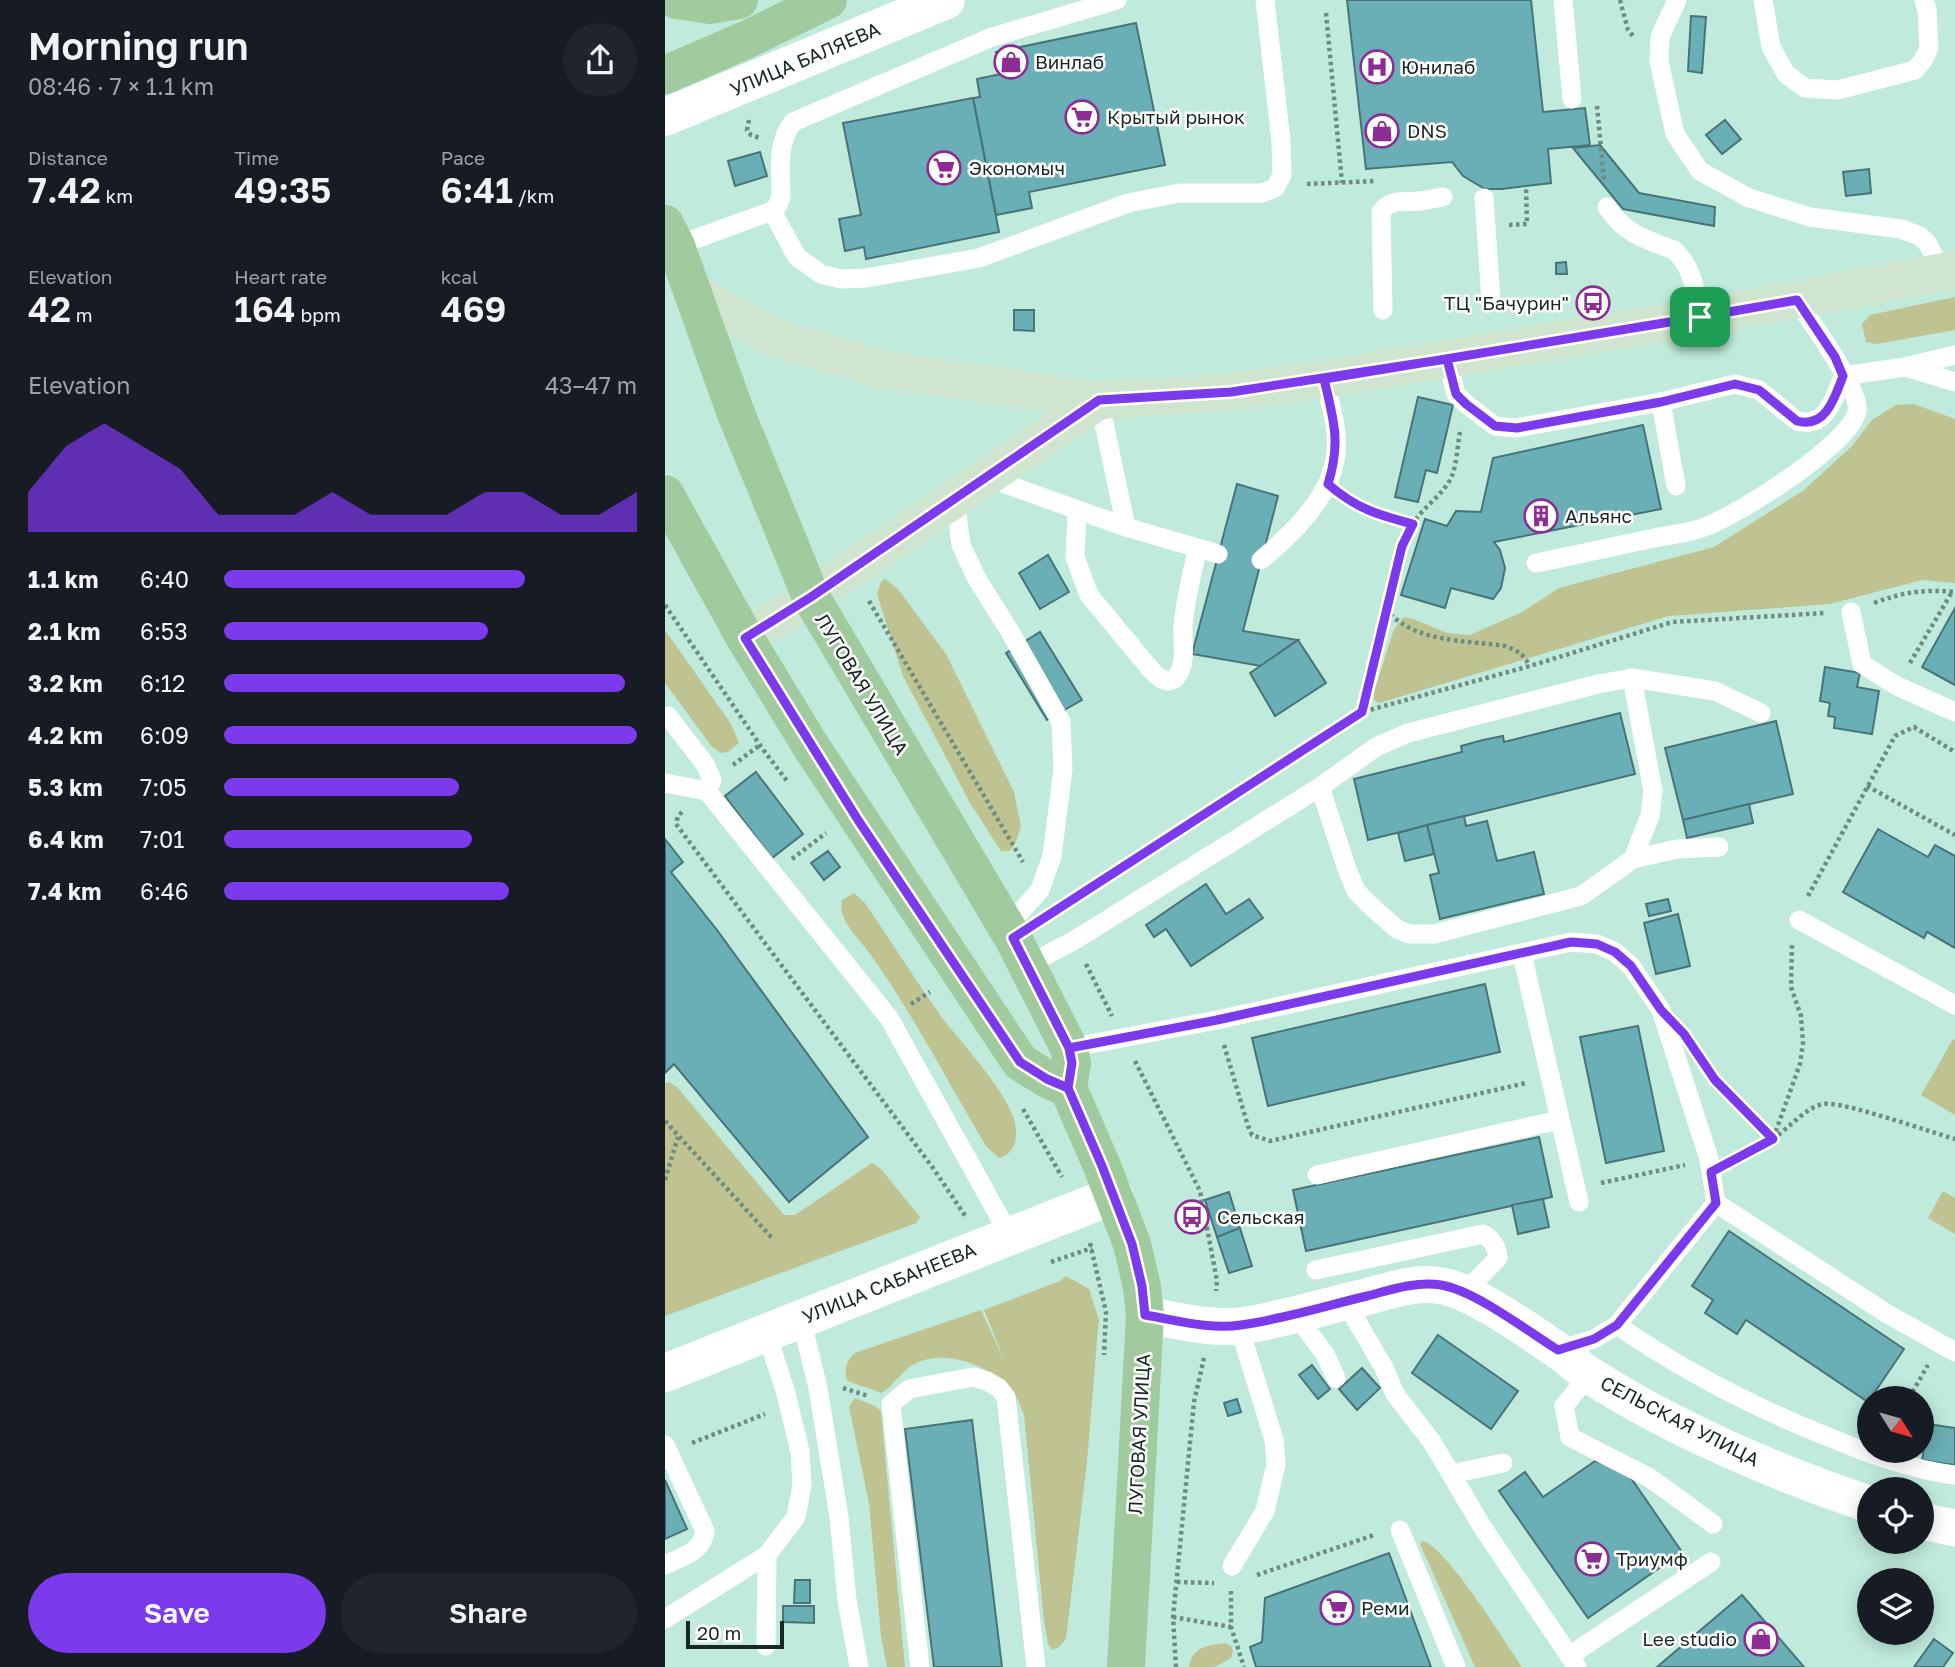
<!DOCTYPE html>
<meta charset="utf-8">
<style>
:root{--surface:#171b24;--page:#20242c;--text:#f1f3f6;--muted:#9ea1a6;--accent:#7c3aed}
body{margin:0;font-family:"Golos Text",sans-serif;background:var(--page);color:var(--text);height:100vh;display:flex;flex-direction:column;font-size:26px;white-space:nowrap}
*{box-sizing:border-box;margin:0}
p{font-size:23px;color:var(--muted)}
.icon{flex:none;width:38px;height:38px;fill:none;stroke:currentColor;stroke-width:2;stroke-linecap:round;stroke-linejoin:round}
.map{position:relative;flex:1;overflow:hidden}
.side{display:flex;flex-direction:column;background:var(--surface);width:665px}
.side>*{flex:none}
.needle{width:46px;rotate:127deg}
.tools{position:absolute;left:1192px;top:1386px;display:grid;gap:14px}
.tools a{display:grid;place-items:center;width:77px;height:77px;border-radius:50%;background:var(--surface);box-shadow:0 4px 18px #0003;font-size:35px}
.scale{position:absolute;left:21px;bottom:18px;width:98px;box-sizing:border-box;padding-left:7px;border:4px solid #182823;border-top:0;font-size:19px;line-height:24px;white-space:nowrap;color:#182823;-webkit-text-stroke:5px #fff;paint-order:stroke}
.pin{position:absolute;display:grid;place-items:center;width:60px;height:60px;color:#fff;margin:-30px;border-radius:14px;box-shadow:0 4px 10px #0006}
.round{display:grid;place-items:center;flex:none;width:74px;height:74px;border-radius:37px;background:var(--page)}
.overview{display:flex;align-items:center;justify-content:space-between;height:119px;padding:0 28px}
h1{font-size:38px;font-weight:600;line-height:52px}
.stats{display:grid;grid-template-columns:repeat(3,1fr);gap:10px;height:119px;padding:7px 28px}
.stats div{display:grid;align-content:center}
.stats b{font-size:35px;font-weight:600}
.stats small{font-size:19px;font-weight:400}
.stats p{font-size:19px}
.chart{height:196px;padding:14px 28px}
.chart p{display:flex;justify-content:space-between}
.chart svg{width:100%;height:126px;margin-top:7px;fill:var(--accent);opacity:.7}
.action{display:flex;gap:14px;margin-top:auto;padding:14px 28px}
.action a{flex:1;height:80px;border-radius:42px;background:var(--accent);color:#fff;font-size:28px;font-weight:600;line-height:80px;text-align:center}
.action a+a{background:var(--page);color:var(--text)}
ul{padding:0 28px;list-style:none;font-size:23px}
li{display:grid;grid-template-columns:112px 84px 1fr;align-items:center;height:52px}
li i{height:18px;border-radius:9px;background:var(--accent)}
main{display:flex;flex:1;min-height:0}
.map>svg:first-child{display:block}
</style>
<main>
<section class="side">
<div class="overview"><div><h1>Morning run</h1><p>08:46 · 7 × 1.1 km</p></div><a class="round"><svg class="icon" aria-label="share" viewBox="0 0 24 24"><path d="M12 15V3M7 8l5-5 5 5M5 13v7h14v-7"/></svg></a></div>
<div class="stats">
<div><p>Distance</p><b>7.42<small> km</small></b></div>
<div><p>Time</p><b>49:35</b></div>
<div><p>Pace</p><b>6:41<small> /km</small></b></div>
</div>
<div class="stats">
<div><p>Elevation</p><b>42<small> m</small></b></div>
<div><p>Heart rate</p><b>164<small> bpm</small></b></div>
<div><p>kcal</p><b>469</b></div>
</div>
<div class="chart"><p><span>Elevation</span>43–47 m</p>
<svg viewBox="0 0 160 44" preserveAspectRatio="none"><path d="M0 44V30L10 14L20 6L30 14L40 22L50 38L60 38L70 38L80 30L90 38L100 38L110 38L120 30L130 30L140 38L150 38L160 30V44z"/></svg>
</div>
<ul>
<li><b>1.1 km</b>6:40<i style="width:73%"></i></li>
<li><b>2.1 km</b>6:53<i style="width:64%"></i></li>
<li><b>3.2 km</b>6:12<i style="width:97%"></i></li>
<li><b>4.2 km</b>6:09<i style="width:100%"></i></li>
<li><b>5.3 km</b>7:05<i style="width:57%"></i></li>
<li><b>6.4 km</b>7:01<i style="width:60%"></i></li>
<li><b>7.4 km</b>6:46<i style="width:69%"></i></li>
</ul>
<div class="action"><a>Save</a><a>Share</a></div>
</section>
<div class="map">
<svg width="1290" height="1667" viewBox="0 0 1290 1667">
<rect width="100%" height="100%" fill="#c0ebdc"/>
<g fill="#bec391">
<path d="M1290 297V330L1211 344 1201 342 1197 324 1205 315Z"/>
<path d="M1249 404 1290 419V583L1257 580 1165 604 1004 616 714 703 709 700V692L729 629 739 617 748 619 782 633 805 635 857 612 894 588 1049 547 1139 490 1186 447 1207 420 1231 405Z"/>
<path d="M220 579 233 589 281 654 349 792 356 827 350 844 345 851H336L305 803 238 676 212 594 216 582Z"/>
<path d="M0 630 66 724 74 743 63 752 56 753 47 747 0 683Z"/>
<path d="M189 893 200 903C226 941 251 981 278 1019 298 1044 336 1086 347 1114 354 1130 354 1153 334 1158L321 1146C282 1081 247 1012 203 951 193 937 172 919 177 900Z"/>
<path d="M1288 1039 1290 1040V1115L1256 1095Z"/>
<path d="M4 1082 12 1087 119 1215H130L207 1163 216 1169 255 1217 251 1223 0 1316V1084Z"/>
<path d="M1278 1191 1290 1198V1234L1263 1218Z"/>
<path d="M401 1276 424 1289 434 1320 433 1329 422 1462 401 1639 394 1647 387 1650 383 1644 379 1621 359 1415C356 1409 354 1401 350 1395 329 1367 282 1347 249 1364 236 1371 229 1386 216 1393L183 1381C177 1373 183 1358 190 1353L316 1310 340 1362 319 1310 395 1281Z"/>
<path d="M190 1398 210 1406 216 1411 240 1667H222L216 1636 204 1503 184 1407Z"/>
<path d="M758 1541C782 1548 840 1642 857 1667H810L755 1544Z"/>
<path d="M560 1643 566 1646 568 1651 566 1658 550 1667H524C527 1647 543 1645 560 1643Z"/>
</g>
<g fill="#6aafb6" stroke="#487478" stroke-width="2">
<path d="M682 0H866L878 112 920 108 925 145 883 149 886 183 837 189H820L798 176 787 162 701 169Z"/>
<path d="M1026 16 1041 17 1037 73 1023 71Z"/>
<path d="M471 23 500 165 364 192 367 208 331 215 308 98 315 97 312 79 336 74 331 52Z"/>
<path d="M308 98 334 232 201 259 199 247 180 251 174 219 196 215 178 123Z"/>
<path d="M1060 120 1076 139 1057 154 1041 135Z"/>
<path d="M935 145 974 193 1050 207 1049 226 958 209 908 148Z"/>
<path d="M95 152 102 176 70 186 63 161Z"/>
<path d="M1204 169 1206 193 1181 196 1178 172Z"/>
<path d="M901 262 902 274H891V263Z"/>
<path d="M349 310H369V331L349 330Z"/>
<path d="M753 397 788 405 772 473 761 470 753 502 730 497Z"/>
<path d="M978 425 996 509 829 542 835 550 840 568 836 588 828 599 786 588 780 608 736 595 760 519 782 526 791 511 816 512 828 458Z"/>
<path d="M572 484 613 496 578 631 633 640 596 666 527 654Z"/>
<path d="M383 555 404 592 375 609 354 573Z"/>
<path d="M1290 608V685L1257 667Z"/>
<path d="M375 632 417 700 382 720 341 653Z"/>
<path d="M633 640 661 683 610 716 585 673Z"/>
<path d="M1160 667 1195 673 1192 687 1214 691 1207 734 1169 728 1170 717 1163 716 1165 703 1155 701Z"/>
<path d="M955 713 970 774 703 840 689 779 797 752 796 746 818 740 838 736 839 742Z"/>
<path d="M1111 721 1128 794 1018 820 1000 748Z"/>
<path d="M91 772 138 834 107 858 60 796Z"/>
<path d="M1084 804 1088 823 1022 838 1018 820Z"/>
<path d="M799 816 801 826 822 821 832 861 869 852 879 894 775 919 765 875 774 873 762 825Z"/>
<path d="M762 825 769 854 740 861 733 833Z"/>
<path d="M1213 829 1263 857 1270 845 1290 856V948L1262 932 1259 938 1178 892Z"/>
<path d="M0 839 18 862 6 872 52 930 203 1137 124 1202 9 1064 0 1073Z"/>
<path d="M163 851 175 867 159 880 146 863Z"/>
<path d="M541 884 561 914 584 899 598 918 526 966 501 929 489 937 481 925Z"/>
<path d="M1003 899 1006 911 984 916 981 904Z"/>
<path d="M1013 914 1025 966 991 974 979 923Z"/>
<path d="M820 984 835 1052 603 1106 587 1038Z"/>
<path d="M973 1026 999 1151 941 1163 915 1037Z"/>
<path d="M874 1137 887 1197 641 1251 628 1190Z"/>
<path d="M564 1192 575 1228 552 1237 540 1200Z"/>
<path d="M878 1199 884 1227 853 1234 847 1205Z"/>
<path d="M575 1228 587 1266 564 1273 552 1237Z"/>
<path d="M1064 1231 1239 1349 1203 1402 1081 1320 1072 1334 1040 1313 1048 1300 1027 1286Z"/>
<path d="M773 1335 853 1391 826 1429 747 1373Z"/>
<path d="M647 1365 665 1389 653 1399 634 1375Z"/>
<path d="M697 1368 715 1388 692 1410 674 1389Z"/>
<path d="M572 1399 576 1412 563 1416 559 1403Z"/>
<path d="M307 1420 337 1667H269L240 1429Z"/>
<path d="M1263 1424 1290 1428V1465L1257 1460Z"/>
<path d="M930 1461 959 1468 1017 1552 923 1618 834 1491 860 1472 878 1497Z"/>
<path d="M0 1480 22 1529 0 1539Z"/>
<path d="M724 1553 766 1667H591L585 1647 597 1642 600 1598Z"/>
<path d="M130 1580H145V1603H129Z"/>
<path d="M1077 1595 1139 1667H992Z"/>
<path d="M118 1606H149V1623L118 1622Z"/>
<path d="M1269 1639 1288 1653 1278 1667H1249Z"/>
</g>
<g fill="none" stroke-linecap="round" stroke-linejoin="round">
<g stroke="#6e8c81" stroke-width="4.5" stroke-dasharray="3.5 3.5" stroke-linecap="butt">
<path d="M955 0 963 30 968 36"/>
<path d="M661 13 677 183"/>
<path d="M932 106 939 181"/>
<path d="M84 120 82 130 86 135 95 138"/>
<path d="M642 184 710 181"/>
<path d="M844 225 862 224 861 186"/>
<path d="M795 432C792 447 792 467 785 480 775 498 756 508 747 526 733 552 728 581 721 609 748 643 800 640 840 646 855 652 857 653 865 666"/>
<path d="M682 500 707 513 748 524"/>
<path d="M204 601 358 862"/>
<path d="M1209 603C1238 592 1259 589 1290 592"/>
<path d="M0 605 97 748 122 781"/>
<path d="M1245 663 1287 592"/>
<path d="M697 712 720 610"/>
<path d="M68 765 95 745"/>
<path d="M1202 786 1290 835"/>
<path d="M17 812 13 816 11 824 268 1168 301 1217"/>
<path d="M127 859 161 833"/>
<path d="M1143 896 1230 736 1249 727 1290 752"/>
<path d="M399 905 697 712 865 666 1007 622 1160 613"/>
<path d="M421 964 447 1016"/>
<path d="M246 1004 265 992"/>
<path d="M559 1045 583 1126 587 1135 605 1141 861 1083"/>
<path d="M470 1061 535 1191 552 1281 551 1291"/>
<path d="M1046 1074 1062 1094 1108 1139 1135 1064 1138 1043 1136 1016 1126 987 1127 944"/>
<path d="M358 1109 397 1177"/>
<path d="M0 1121 108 1239"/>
<path d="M1071 1159C1084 1153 1097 1146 1109 1138 1124 1128 1140 1108 1158 1104 1175 1100 1268 1133 1290 1139"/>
<path d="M0 1180 13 1137"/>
<path d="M936 1183 1020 1165"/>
<path d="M425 1243 441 1312 439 1355"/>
<path d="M386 1262 427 1248"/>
<path d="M178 1388 203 1396"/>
<path d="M1244 1398 1263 1365"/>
<path d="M27 1443 100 1414"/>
<path d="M592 1575 709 1535"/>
<path d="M512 1582 549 1583"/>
<path d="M566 1591V1627L579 1667"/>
<path d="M508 1617 566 1627"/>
<path d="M511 1667 508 1617 529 1402 539 1358"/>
</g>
<g stroke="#fff" stroke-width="19">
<path d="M898 0 907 99"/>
<path d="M1012 0 995 37 994 61 1010 134 1035 171 1084 198 1145 217 1236 229 1255 236 1262 243 1278 272"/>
<path d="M1098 0 1106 47 1121 74 1140 88 1173 90 1250 70 1259 59 1264 47 1262 10 1259 0"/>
<path d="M819 198 826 300"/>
<path d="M942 207C960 234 979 239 1009 250 1028 267 1031 293 1035 317"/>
<path d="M107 211 113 205 116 197C116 171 111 143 128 122L327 37 452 0"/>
<path d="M11 246 107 211 132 257 156 274 176 279 202 278 314 258 463 203 515 193H597L610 188 617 175 616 141 600 0"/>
<path d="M718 310 716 212C726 198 739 203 754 201 762 201 770 198 778 197"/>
<path d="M782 359 791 394 801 404 830 426 851 428 996 402 1070 384 1094 390 1132 421C1161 429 1170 397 1178 376"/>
<path d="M1244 366 1290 355"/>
<path d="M1178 376 1240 367 1290 382"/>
<path d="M434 400 461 527 553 554"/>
<path d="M996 402 1011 486"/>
<path d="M321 477 461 527"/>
<path d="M290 499 296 545 312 579 344 630 396 722 398 769 387 856 375 890 342 927"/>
<path d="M412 511 410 557 424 595 487 671 496 679 504 681 510 679C523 662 517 646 518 626 520 601 527 575 532 550"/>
<path d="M596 560C626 535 663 500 670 460 675 433 666 405 659 379"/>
<path d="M871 563C911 555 950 546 990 538 1007 534 1027 533 1042 526 1074 514 1186 444 1192 411 1196 390 1145 320 1131 300"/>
<path d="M1186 612 1197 664 1232 686 1290 712"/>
<path d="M3 716 40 764 47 780 42 791 224 1018 345 1236"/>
<path d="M0 783 42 791"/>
<path d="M655 787 682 869 691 891 709 909 732 929 744 934H769L916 896 968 859 985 816 988 791 967 678"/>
<path d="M968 859 1012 849 1054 847"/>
<path d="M1134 920 1290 1005"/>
<path d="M857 954 914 1202"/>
<path d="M362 965 410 940 655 787 711 747 743 733 933 684 967 678 1050 691 1096 713"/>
<path d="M404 1048 552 1020 906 942 932 944 950 952 966 966 996 1010 1044 1159 1051 1203 1221 1313 1290 1352"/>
<path d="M652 1175 894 1120"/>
<path d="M651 1270 818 1234C828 1240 832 1247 833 1258L799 1293"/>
<path d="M680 1301 719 1368 730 1394 767 1442 818 1528 912 1667"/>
<path d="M630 1314 660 1354 671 1378"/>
<path d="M136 1319 153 1388 174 1517 182 1600 194 1667"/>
<path d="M952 1325 1051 1203"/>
<path d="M893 1350 929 1339 952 1325C1017 1370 1088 1407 1161 1436 1204 1454 1244 1469 1290 1475"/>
<path d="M924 1375 899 1406 905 1437 985 1478 1048 1524"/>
<path d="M0 1445 40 1531C38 1552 16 1557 0 1565"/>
<path d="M788 1477 796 1472 838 1463"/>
<path d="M735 1530 791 1667"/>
<path d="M567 1566 600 1511 611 1464 609 1440 574 1326"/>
<path d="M0 1619 102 1555 131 1517 137 1485 135 1451 120 1390 101 1332"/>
<path d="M101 1646 102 1555"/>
<path d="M904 1656 1046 1562"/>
<path d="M255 1667 226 1404 244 1389 308 1377 322 1381 334 1388 341 1397 371 1667"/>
</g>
<g stroke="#fff" stroke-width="37">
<path d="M480 1315C511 1320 543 1329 575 1326 618 1320 661 1306 704 1296 727 1290 753 1281 777 1286 808 1291 864 1331 892 1350 904 1358 914 1368 926 1376 1009 1429 1111 1473 1204 1504"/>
<path d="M1256 1521 1290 1528"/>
</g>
<g stroke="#fff" stroke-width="38">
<path d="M0 117 281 0"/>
<path d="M0 1373 449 1195"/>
</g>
<g stroke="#d0e5cf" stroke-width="38">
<path d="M26 290 105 336 216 369 434 400 566 392 659 379 1035 317 1290 270"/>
<path d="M80 638 146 597 434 400"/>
</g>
<g stroke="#a1cb9e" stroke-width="38">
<path d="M11 0 45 5 74 0"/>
<path d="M0 75 83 39 163 0"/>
<path d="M0 224 11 246 70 411 146 597 348 938 404 1048 407 1063 403 1088 437 1166 467 1244 477 1287 480 1315 461 1667"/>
<path d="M0 494 80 638 145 745 355 1062 382 1079 403 1088"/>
</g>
</g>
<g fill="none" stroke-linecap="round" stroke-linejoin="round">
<defs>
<path id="route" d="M1035 317 659 379C669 421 676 443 663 484 690 508 713 515 748 524L737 546 697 712 348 938 404 1048 407 1063 403 1088 437 1166 467 1244 477 1286 480 1315C511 1320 545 1330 576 1325 618 1319 660 1306 702 1296 725 1290 751 1281 776 1285 811 1291 862 1331 893 1350L929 1339 952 1325 1051 1203 1046 1172 1108 1139 1050 1080 1019 1034 996 1010 966 966 950 952 932 944 906 942 552 1020 404 1048 407 1063 403 1088 382 1079 355 1062 193 820 80 638 146 597 434 400 566 392 782 359 791 394 801 404 830 426 852 428 996 402 1070 384 1094 390 1132 421C1161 429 1170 397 1178 376L1170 357 1132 300 1035 317"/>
</defs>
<use href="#route" stroke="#fff" stroke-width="14"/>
<use href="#route" stroke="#7c3aed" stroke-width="9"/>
</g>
<defs>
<symbol id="shop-ring" viewBox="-11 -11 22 22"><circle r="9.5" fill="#fff" stroke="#8d2c94" stroke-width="1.5"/><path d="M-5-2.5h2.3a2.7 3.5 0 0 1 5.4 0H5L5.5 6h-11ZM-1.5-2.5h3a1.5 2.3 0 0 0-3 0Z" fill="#8d2c94"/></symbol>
<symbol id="hospital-ring" viewBox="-11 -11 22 22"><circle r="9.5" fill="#fff" stroke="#8d2c94" stroke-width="1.5"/><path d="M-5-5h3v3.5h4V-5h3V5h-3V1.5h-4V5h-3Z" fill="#8d2c94"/></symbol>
<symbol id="supermarket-ring" viewBox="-11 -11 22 22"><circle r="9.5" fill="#fff" stroke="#8d2c94" stroke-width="1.5"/><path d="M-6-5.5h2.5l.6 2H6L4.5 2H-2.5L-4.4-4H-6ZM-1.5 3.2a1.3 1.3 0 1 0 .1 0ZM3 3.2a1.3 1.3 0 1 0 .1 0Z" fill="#8d2c94"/></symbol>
<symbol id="bus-ring" viewBox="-11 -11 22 22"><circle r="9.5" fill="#fff" stroke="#8d2c94" stroke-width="1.5"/><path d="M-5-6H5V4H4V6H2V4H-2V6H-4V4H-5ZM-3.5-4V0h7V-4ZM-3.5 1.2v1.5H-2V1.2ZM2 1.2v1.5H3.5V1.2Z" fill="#8d2c94"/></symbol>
<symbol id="building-ring" viewBox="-11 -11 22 22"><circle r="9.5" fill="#fff" stroke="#8d2c94" stroke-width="1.5"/><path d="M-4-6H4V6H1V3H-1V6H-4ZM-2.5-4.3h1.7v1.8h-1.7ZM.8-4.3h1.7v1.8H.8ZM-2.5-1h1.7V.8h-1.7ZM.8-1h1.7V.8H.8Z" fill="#8d2c94"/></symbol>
</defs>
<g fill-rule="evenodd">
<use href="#shop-ring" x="327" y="43" width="38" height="38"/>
<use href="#hospital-ring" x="693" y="48" width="38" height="38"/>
<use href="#supermarket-ring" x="398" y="98" width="38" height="38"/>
<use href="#shop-ring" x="698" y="112" width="38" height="38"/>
<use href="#supermarket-ring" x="260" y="149" width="38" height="38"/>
<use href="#bus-ring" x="909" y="284" width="38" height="38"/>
<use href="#building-ring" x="857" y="497" width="38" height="38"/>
<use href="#bus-ring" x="508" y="1198" width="38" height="38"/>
<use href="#supermarket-ring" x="908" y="1540" width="38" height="38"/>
<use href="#supermarket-ring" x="653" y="1589" width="38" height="38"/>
<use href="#shop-ring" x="1077" y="1620" width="38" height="38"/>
</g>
<g text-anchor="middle" stroke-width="5" stroke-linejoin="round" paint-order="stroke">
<g font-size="19" fill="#182823" stroke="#fff">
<text transform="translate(140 59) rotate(-23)" y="7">УЛИЦА БАЛЯЕВА</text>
<text transform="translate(197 684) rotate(59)" y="7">ЛУГОВАЯ УЛИЦА</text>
<text transform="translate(224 1283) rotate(-22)" y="7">УЛИЦА САБАНЕЕВА</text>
<text transform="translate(1015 1421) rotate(27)" y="7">СЕЛЬСКАЯ УЛИЦА</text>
<text transform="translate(474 1434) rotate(-87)" y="7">ЛУГОВАЯ УЛИЦА</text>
</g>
<g font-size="19" fill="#182823" stroke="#fff" text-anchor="start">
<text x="370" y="69">Винлаб</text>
<text x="736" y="74">Юнилаб</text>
<text x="442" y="124">Крытый рынок</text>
<text x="742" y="138">DNS</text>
<text x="304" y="175">Экономыч</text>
<text x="904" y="310" text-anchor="end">ТЦ "Бачурин"</text>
<text x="900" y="523">Альянс</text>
<text x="552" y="1224">Сельская</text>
<text x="951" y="1566">Триумф</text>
<text x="696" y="1615">Реми</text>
<text x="1072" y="1646" text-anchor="end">Lee studio</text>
</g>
</g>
</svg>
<div class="tools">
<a><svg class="needle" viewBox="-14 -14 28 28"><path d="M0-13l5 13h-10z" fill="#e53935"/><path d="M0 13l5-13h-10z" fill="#9ea1a6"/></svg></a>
<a><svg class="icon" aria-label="locate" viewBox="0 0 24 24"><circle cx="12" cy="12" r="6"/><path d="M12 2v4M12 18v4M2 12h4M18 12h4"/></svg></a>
<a><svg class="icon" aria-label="layers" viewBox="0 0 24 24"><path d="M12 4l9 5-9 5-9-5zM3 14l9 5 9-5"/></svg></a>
</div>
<div class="scale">20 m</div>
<div class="pin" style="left:1035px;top:317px;background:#1e9e55"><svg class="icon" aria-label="arrive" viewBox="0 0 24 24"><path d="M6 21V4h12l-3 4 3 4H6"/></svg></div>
</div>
</main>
